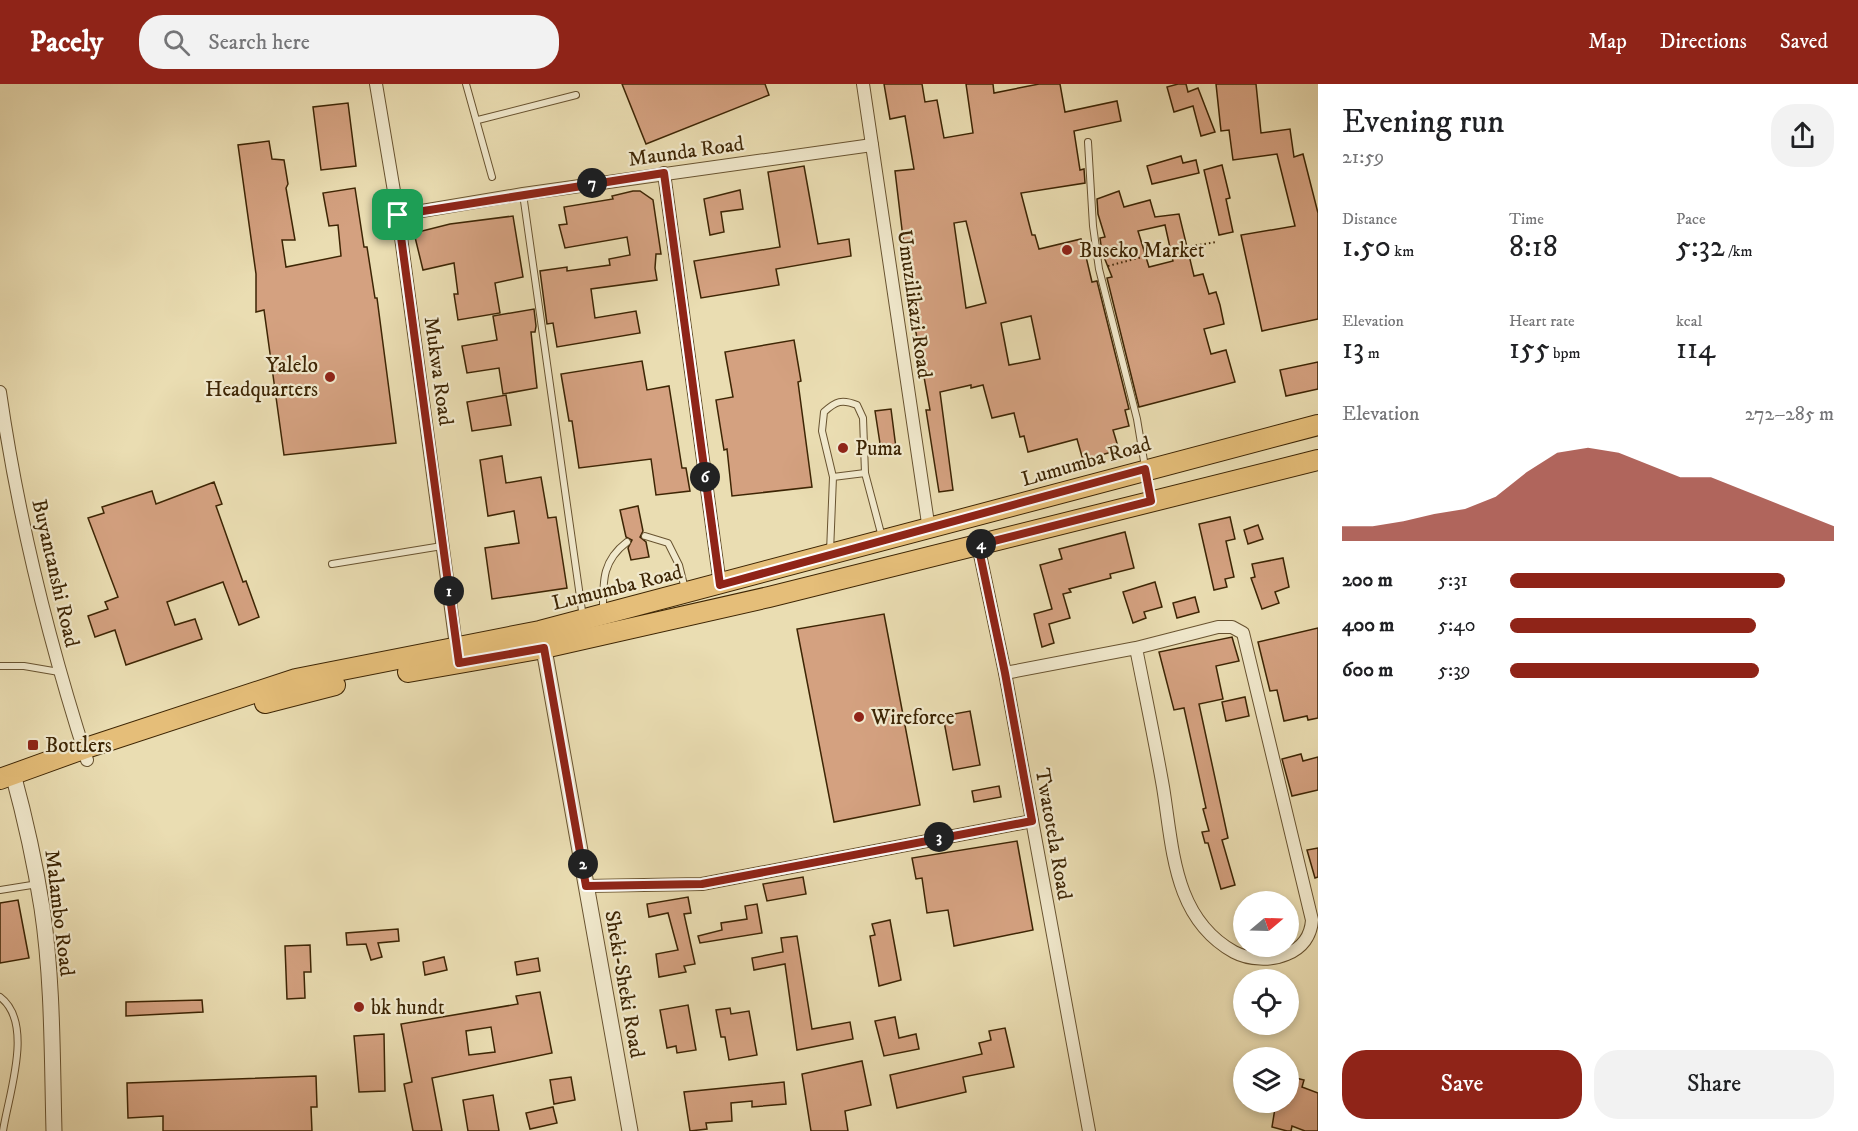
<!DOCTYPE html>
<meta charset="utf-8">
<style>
:root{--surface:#fff;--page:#f2f2f2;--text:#202124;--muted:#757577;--accent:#8f2418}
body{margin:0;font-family:"IM FELL DW Pica",serif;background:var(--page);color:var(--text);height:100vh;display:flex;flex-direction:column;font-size:22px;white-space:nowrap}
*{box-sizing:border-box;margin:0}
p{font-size:20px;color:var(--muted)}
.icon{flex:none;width:33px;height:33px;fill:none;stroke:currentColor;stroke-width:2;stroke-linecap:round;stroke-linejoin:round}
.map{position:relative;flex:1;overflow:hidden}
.side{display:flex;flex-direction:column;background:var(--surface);width:540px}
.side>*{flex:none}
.needle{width:39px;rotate:71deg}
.controls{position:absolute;left:1233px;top:807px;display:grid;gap:12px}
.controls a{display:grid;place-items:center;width:66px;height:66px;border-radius:50%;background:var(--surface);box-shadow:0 3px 9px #0003;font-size:30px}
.pin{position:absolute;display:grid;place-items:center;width:51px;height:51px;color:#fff;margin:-26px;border-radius:12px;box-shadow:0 3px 9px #0006}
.km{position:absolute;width:30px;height:30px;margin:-15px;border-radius:50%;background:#222;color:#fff;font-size:16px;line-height:30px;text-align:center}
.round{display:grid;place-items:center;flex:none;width:63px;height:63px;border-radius:24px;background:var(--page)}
.overview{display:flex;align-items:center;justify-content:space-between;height:102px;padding:0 24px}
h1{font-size:33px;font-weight:600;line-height:45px}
.figures{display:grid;grid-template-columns:repeat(3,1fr);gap:9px;height:102px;padding:6px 24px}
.figures div{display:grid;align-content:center}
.figures b{font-size:30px;font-weight:600}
.figures small{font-size:16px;font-weight:400}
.figures p{font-size:16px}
.chart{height:168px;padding:12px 24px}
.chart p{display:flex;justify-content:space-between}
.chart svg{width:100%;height:108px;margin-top:6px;fill:var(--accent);opacity:.7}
.primary-button{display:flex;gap:12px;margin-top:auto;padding:12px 24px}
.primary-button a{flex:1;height:69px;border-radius:24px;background:var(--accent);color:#fff;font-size:24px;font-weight:600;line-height:69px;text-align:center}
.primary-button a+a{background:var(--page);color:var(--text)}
ul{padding:0 24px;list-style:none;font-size:20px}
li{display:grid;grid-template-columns:96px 72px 1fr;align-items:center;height:45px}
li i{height:15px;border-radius:8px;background:var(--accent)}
header{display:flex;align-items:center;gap:36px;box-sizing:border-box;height:84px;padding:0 30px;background:var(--accent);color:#fff}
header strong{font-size:28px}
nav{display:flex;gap:33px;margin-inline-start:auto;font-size:21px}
.search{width:420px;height:54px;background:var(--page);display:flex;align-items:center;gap:15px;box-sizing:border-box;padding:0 21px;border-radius:24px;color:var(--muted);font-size:22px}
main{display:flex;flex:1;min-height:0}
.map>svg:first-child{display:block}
</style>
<header>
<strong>Pacely</strong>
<div class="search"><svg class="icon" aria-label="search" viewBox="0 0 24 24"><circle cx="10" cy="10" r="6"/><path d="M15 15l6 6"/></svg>Search here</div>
<nav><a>Map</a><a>Directions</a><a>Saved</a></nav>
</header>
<main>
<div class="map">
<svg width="1318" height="1047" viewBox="0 0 1318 1047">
<rect width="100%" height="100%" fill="#eaddb2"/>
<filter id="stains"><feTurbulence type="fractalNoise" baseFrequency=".00333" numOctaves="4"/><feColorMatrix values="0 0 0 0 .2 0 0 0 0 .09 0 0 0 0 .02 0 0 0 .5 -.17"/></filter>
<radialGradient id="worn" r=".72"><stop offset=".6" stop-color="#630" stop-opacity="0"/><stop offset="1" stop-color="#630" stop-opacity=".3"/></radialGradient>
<g fill="#d4a180" stroke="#3d2504" stroke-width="1.5" fill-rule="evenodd">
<path d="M622 0H765L769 11 646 60Z"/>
<path d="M884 0H922L925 18 937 16 944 54 973 49 966 0H993L994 9 1039 0H1060L1065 28 1117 17 1121 37 1074 47 1080 86 1084 85 1085 99 1021 109 1032 151H1035L1039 165 1081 155 1083 160 1092 198 1097 197 1129 325 1125 326 1129 342 1113 346 1119 366 1083 376 1077 355 1028 368 1024 352 1020 353 1014 329 992 334 983 301 971 304V301L940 308 953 406 939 408 926 326H930L911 221 895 87 914 85 905 32 890 35ZM966 137 986 219 966 224 954 139ZM1031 232 1040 275 1009 281 1001 239Z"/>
<path d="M1178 0H1186L1188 8 1198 4 1215 48 1201 52 1193 22 1174 28 1167 3Z"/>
<path d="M1216 0H1256L1261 49 1290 45 1294 73 1303 70 1318 129V235L1262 247 1241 151 1295 142 1277 70 1233 76 1229 46 1221 47Z"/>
<path d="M348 19 356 82 321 86 313 23Z"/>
<path d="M269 57 272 75 284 76 288 100 286 104 295 156H282L286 183 341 172 338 141 329 142 323 109 355 104 364 163H367L375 214H377L396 359 284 371 264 226 256 228V190L238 61Z"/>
<path d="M1181 72 1183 79 1196 76 1199 89 1152 100 1147 82Z"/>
<path d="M1222 81 1230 114 1226 115 1233 148 1219 151 1204 86Z"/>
<path d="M804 82 818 160 849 155 851 172 776 185 779 201 701 214 694 177 780 163 768 88Z"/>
<path d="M740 106 743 125 721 128 724 148 710 151 704 115Z"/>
<path d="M633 107H640L653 116 661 170H656L655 184 657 196 591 205 595 234 636 227 640 249 557 263 553 239 547 240 540 187 567 183V187L610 181 609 175 630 171 627 153 565 164 559 141 567 140 564 123 613 115 612 112Z"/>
<path d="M1119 107 1124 123 1150 116 1155 133 1179 130 1194 192 1203 190 1209 210 1216 208 1220 221 1224 240 1204 245 1211 270 1226 266 1235 298 1139 323 1107 194 1112 193 1102 168 1100 154 1105 153 1098 130 1097 115ZM1165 141 1173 177 1149 183 1138 147Z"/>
<path d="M513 132 523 193 495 199 500 229 458 236 454 210H458L454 179 423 186 414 149 450 140Z"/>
<path d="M534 225 536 242 535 248H531L537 304 503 310 499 284 467 289 462 262 497 256 493 232Z"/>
<path d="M794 256 801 297 798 298 812 403 732 412 727 365 724 366 716 316 733 313 725 268Z"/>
<path d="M642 277 647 306 669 302 682 384H686L690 407 656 411 651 375 579 384 572 337H569L561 290Z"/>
<path d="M1318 278V305L1286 312 1280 286Z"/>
<path d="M506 311 511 341 472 347 467 318Z"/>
<path d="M891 325 896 364 881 366 875 327Z"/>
<path d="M502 372 506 399 541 393 548 434 556 433 567 504 492 515 485 464 519 459 514 427 488 432 480 376Z"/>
<path d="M214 398 222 420 216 422 243 498 246 497 259 533 239 541 223 498 167 518 175 541 195 535 202 555 126 581 115 546 95 553 88 532 108 525 105 518 118 513 88 434 104 429 102 423 152 407 156 420Z"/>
<path d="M638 422 643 447 640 453 646 458 649 473 631 476 628 464 632 456 626 453 620 426Z"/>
<path d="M1230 433 1235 455 1226 457 1234 493 1225 495 1227 503 1214 506 1199 440Z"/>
<path d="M1258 441 1263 455 1248 460 1244 446Z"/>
<path d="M1125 448 1134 484 1110 490 1111 494 1069 505 1071 508 1063 510 1070 534 1049 540 1054 559 1042 563 1034 530 1052 525 1040 481 1062 475 1059 465Z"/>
<path d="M1283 474 1289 503 1275 508 1279 519 1262 525 1251 494 1255 493 1252 480Z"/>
<path d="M1155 498 1162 523 1144 528 1146 534 1133 539 1123 508Z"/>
<path d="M1195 513 1199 528 1177 534 1173 519Z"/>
<path d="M884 530 920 721 834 738 797 545Z"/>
<path d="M1318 544V634L1308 636 1307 632 1284 637 1277 606 1270 607 1258 558Z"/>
<path d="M1232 553 1239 577 1216 582 1223 615 1199 620 1228 754 1222 756 1235 801 1221 805 1208 759H1205L1202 748 1209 747 1203 725 1206 724 1184 624 1174 626 1159 568Z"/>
<path d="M1245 613 1249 632 1226 637 1222 618Z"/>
<path d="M970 627 980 681 953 686 943 632Z"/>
<path d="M1301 670 1303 677 1318 673V706L1292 712 1282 675Z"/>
<path d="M999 702 1001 713 974 718 972 707Z"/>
<path d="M1017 757 1033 846 954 862 948 826 927 829 922 794 916 795 912 774Z"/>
<path d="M1318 764V793L1315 794 1307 766Z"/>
<path d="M803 793 806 810 767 817 763 800Z"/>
<path d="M688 813 691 829 684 830 695 880 684 882 686 888 659 893 656 870 678 866 668 829 649 833 647 820Z"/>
<path d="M18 816 29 874 0 879V819Z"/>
<path d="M757 820 762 849 700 859 698 852 722 846 721 839 747 835 745 822Z"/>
<path d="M890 836 901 896 879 902 870 852 875 851 872 840Z"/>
<path d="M398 845 399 857 378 859 382 873 371 876 366 860 347 861 346 849Z"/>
<path d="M797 852 812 945 850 938 853 955 797 966 785 880 754 886 752 874 783 868 781 854Z"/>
<path d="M310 861 311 888H304L305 914 287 915 285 862Z"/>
<path d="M444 873 447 886 425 891 423 878Z"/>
<path d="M538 874 540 887 517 891 515 878Z"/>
<path d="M540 908 552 969 432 994 442 1047H413L404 1000 412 998 401 940 518 920 516 912ZM491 943 495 968 469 971 466 947Z"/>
<path d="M202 916 203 928 126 932V918Z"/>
<path d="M688 921 696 966 677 969 676 962 667 964 660 926Z"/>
<path d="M730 924 731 930 749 927 757 971 729 976 725 953H721L716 926Z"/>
<path d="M895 933 899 954 916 950 919 965 884 972 875 937Z"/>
<path d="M1005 944 1014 983 963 993 966 1008 897 1024 890 991 982 970 979 959 991 956 989 947Z"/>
<path d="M384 950 385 1007 359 1008 354 952Z"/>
<path d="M862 977 871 1021 845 1027 848 1047H811L802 990Z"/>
<path d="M316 992 317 1023H311L312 1047H163V1032L128 1034 127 999Z"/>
<path d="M1288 992 1304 996 1302 1003 1318 1009V1047H1305L1292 1042 1291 1047H1287L1272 1043 1276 1018H1288Z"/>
<path d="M571 993 575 1016 554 1020 550 996Z"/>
<path d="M784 998 786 1020 752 1023V1017L731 1019 732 1037 706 1039 707 1045 690 1047 684 1008Z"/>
<path d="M493 1011 499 1047H468L463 1016Z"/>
<path d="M553 1023 557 1039 530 1045 526 1029Z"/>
</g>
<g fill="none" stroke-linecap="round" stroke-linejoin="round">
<defs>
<g id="service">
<path d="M466 0 492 93"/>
<path d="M478 36 576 11"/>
<path d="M1088 58 1093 142 1099 185 1137 335 1150 413"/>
<path d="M523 110 583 534"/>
<path d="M833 393 822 347 824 328C836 317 842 315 857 321L863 334 865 389"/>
<path d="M645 452 668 459 679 481 685 505"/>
<path d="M830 468 833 393 865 389 882 453"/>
<path d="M332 480 442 462"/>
<path d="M603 527C603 497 602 477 627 458"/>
<path d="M0 582H24L59 588"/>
<path d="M0 806 38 800"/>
<path d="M0 913C35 939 8 1012 3 1047"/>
</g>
<g id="minor">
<path d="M376 0 398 131 457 569"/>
<path d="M863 0 929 446"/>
<path d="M664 89 720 501"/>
<path d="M398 131 523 110 872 61"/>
<path d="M0 308C18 433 48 555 87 676"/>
<path d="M978 461 1005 589 1089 1047"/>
<path d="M1005 589 1136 564 1218 543H1232L1243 549 1312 836C1311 852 1302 864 1287 870 1271 877 1249 876 1234 868 1173 834 1173 764 1163 703 1155 657 1145 610 1136 564"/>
<path d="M586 802 702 800 1032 737"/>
</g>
<g id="tertiary">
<path d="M542 554 630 1047"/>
<path d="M13 690C25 734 35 779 42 824 53 897 52 973 54 1047"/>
</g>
<g id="primary">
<path d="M408 588 544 564 769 513 1318 376"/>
<path d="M265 619 335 601"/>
<path d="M0 695 83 665 296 595 540 547 1318 341"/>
</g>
</defs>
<use href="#service" stroke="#685330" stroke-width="8"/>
<use href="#minor" stroke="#685330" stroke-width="14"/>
<use href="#tertiary" stroke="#685330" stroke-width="17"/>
<use href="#primary" stroke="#3d2504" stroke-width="22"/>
<path stroke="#3d2504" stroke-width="2" stroke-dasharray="1.5 3" stroke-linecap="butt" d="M1108 182 1165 167 1216 158"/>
<use href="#service" stroke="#f1e9cd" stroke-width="6"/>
<use href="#minor" stroke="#f1e9cd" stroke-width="12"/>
<use href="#tertiary" stroke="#f1e9cd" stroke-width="15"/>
<use href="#primary" stroke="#e5be79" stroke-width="20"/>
</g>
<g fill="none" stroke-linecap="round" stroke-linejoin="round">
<defs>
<path id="route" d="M664 89 720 501 1145 385 1151 417 978 461 1005 589 1032 737 702 800 586 802 544 564 459 579 398 131Z"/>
</defs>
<use href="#route" stroke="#fff" stroke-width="12"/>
<use href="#route" stroke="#8f2418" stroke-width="8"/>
</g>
<g fill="#8f2418" stroke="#f1e9cd" stroke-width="2">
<circle cx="1067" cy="166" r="6"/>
<circle cx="330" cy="293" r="6"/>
<circle cx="843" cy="364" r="6"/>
<circle cx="859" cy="633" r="6"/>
<rect x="27" y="655" width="12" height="12" rx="3"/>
<circle cx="359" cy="923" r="6"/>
</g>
<g text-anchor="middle" stroke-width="4.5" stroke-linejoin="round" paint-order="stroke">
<g font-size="21" fill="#3d2504" stroke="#f1e9cd">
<text transform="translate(686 67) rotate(-8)" y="7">Maunda Road</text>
<text transform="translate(915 220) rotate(82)" y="7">Umuzilikazi Road</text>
<text transform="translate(439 287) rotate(82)" y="7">Mukwa Road</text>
<text transform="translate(1086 377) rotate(-16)" y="7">Lumumba Road</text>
<text transform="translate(56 489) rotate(77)" y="7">Buyantanshi Road</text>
<text transform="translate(617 503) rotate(-14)" y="7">Lumumba Road</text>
<text transform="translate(1054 750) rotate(80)" y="7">Twatotela Road</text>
<text transform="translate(60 829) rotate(83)" y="7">Malambo Road</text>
<text transform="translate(625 900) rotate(80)" y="7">Sheki-Sheki Road</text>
</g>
<g font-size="21" fill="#3d2504" stroke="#f1e9cd" text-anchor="start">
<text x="1079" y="173">Buseko Market</text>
<text x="318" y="288" text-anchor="end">Yalelo<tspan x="318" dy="24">Headquarters</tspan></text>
<text x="855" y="371">Puma</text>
<text x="871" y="640">Wireforce</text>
<text x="45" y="668">Bottlers</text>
<text x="371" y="930">bk hundt</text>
</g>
</g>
<rect width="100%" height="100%" filter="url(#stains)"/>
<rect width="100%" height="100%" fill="url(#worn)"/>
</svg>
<div class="controls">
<a><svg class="needle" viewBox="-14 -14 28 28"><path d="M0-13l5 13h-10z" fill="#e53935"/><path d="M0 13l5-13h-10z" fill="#757577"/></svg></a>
<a><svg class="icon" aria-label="locate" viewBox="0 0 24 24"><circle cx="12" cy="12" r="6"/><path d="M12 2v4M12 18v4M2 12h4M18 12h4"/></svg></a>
<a><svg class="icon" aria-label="layers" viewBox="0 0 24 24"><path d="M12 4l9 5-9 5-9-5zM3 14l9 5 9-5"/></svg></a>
</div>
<div class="pin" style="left:398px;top:131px;background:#1e9e55"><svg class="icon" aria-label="arrive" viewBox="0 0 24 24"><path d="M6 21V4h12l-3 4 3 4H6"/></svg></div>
<b class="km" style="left:449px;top:507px">1</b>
<b class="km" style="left:583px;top:780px">2</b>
<b class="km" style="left:939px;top:753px">3</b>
<b class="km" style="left:981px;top:460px">4</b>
<b class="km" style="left:705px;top:393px">6</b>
<b class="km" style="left:592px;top:99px">7</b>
</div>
<section class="side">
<div class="overview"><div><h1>Evening run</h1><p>21:59</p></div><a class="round"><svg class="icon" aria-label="share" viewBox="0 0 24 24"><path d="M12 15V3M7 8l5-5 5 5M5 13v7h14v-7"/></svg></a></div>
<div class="figures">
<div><p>Distance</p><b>1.50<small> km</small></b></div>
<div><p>Time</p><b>8:18</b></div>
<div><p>Pace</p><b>5:32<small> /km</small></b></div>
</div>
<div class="figures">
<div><p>Elevation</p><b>13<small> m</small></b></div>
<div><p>Heart rate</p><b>155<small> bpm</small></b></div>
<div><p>kcal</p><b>114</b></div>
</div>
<div class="chart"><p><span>Elevation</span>272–285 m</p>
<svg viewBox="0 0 160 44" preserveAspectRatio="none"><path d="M0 44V38L10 38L20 36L30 33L40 31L50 26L60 16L70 8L80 6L90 8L100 13L110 18L120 18L130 23L140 28L150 33L160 38V44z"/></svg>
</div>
<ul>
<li><b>200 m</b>5:31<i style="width:85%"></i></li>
<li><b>400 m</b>5:40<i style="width:76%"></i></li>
<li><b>600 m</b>5:39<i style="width:77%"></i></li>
</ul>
<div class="primary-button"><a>Save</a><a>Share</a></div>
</section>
</main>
